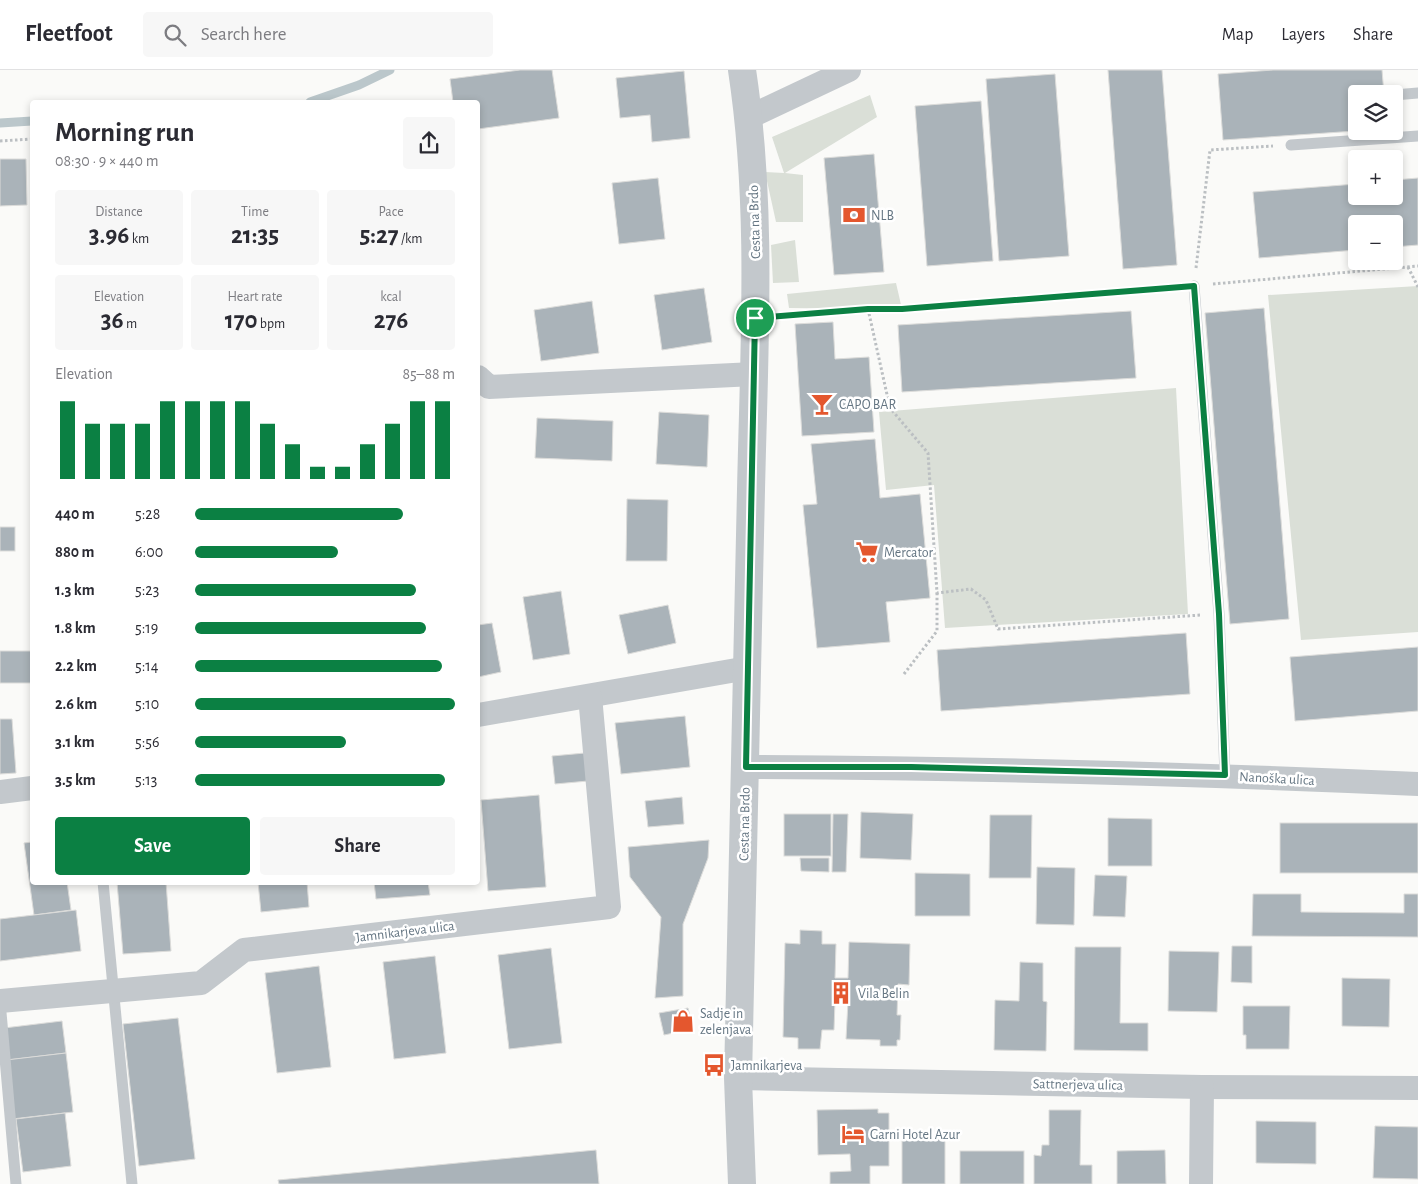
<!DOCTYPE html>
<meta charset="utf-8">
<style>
:root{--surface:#fff;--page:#f7f7f7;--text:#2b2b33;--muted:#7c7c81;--line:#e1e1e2;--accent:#0b8043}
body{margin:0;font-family:"Alegreya Sans",sans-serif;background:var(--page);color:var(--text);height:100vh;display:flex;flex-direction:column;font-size:19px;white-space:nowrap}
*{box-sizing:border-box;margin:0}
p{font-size:16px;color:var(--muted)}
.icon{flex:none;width:28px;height:28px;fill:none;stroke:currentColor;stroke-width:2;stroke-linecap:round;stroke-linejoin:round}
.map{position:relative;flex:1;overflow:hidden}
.sheet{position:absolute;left:30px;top:30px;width:450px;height:785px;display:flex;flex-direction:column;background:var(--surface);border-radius:5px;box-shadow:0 2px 8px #0003}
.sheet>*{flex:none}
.buttons{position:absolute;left:1348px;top:15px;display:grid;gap:10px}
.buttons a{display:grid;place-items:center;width:55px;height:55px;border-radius:5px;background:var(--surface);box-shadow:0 2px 8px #0003;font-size:25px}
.pin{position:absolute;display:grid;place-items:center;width:42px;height:42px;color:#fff;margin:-21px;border:2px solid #fff;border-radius:50%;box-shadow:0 1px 5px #0007}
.round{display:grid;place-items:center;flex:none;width:52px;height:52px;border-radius:5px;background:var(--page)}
.head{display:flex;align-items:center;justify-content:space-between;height:85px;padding:0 25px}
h1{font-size:28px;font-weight:600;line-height:38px}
.figures{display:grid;grid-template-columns:repeat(3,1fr);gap:8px;height:85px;padding:5px 25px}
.figures div{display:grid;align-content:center;border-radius:5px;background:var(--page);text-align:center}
.figures b{font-size:25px;font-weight:600}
.figures small{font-size:14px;font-weight:400}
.figures p{font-size:14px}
.chart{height:140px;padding:10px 25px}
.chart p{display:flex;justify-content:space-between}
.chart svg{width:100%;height:90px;margin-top:5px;stroke:var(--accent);stroke-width:6}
.cta{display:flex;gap:10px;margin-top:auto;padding:10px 25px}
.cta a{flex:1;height:58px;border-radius:5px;background:var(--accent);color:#fff;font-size:20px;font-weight:600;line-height:58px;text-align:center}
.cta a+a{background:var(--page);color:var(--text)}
ul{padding:0 25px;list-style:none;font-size:16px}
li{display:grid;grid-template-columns:80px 60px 1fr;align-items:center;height:38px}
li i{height:12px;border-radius:6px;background:var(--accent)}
header{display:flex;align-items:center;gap:30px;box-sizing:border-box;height:70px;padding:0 25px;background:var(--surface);border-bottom:1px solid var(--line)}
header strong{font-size:24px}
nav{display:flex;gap:28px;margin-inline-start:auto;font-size:18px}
.search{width:350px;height:45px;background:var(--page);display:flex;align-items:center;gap:12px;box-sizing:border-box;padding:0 18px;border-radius:5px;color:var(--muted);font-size:19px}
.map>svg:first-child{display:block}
</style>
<header>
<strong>Fleetfoot</strong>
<div class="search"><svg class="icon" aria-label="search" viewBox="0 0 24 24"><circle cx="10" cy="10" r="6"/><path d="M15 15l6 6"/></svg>Search here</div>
<nav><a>Map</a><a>Layers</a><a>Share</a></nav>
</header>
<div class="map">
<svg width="1418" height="1114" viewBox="0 0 1418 1114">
<rect width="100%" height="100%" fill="#fafaf8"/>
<g fill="#dadfd7">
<path d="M870 25 877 47 785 103 803 105V152H776L765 102 784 103 772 67Z"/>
<path d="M795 170 799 212 773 213 771 175Z"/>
<path d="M896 213 902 239 789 238 787 224Z"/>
<path d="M1418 216V562L1301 570 1268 225Z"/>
<path d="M1176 318 1188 544 945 558 934 415 886 420 879 342Z"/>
</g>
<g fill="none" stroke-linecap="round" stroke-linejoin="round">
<g stroke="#bbc7cb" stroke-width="9">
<path d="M310 32 359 15 390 0"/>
<path d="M0 53 32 51"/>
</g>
</g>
<g fill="#aab3b9" stroke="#dcdcda">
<path d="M520 0H552L559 48 478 59V32H453L450 9Z"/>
<path d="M1108 0H1162L1177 195 1123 199Z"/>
<path d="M1273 0H1382L1384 24H1356V61L1223 70 1218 4Z"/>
<path d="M684 1 690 68 652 72 650 45 620 48 616 8Z"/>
<path d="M1055 4 1069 186 999 191 986 9Z"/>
<path d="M981 31 993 191 927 196 915 36Z"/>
<path d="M874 84 884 202 834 205 824 88Z"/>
<path d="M0 89H26L27 135 0 136Z"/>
<path d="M658 108 665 169 619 174 612 113Z"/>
<path d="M1418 108V175L1394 177V154H1356V180L1259 188 1253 122 1356 114V126H1394V110Z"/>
<path d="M704 218 712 272 662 280 654 225Z"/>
<path d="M592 231 599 283 541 291 534 240Z"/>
<path d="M1264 238 1289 549 1230 554 1205 243Z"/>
<path d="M1131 241 1136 308 902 322 898 255Z"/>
<path d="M833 252 835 289 869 287 874 362 802 366 795 254Z"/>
<path d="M659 342 709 345 707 397 656 394Z"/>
<path d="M537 348 613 351 612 391 535 388Z"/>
<path d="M875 369 880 428 920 424 930 528 886 532 890 572 817 578 803 435 817 434 811 374Z"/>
<path d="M627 429 668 430 667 491H626Z"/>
<rect x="0" y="457" width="15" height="24"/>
<path d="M561 521 570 584 533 590 523 527Z"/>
<path d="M668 535 676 573 628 584 619 545Z"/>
<path d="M492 553 501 602 478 607V555Z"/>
<path d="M1186 563 1190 624 941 641 937 580Z"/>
<path d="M1418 577V641L1295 651 1290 587Z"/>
<rect x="0" y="581" width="31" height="32"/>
<path d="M685 646 690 697 621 704 615 653Z"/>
<path d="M0 649H12L16 703 0 704Z"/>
<path d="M585 683 588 711 555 714 552 686Z"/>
<path d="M539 725 546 817 488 821 481 730Z"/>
<path d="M682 727 684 754 648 757 645 731Z"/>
<path d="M861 742 913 744 911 790 860 788Z"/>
<rect x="784" y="744" width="47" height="42"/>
<path d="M833 744H848L846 802H832Z"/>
<path d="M990 745H1032L1031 808H989Z"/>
<path d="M1108 748 1152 749V796H1108Z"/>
<rect x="1280" y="753" width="138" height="50"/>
<path d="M709 770 708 788 683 854V926L655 928 661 847 630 807 628 777Z"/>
<path d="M32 772V812H67L71 840 34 845 24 773Z"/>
<path d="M800 788H829V802L801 801Z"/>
<path d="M1037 797 1075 798 1074 855 1036 854Z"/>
<path d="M915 803 970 804V846H915Z"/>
<path d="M1095 805 1127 806 1125 847 1093 846Z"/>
<path d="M117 812H166L171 881 123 884Z"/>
<path d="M258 812H307L309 837 261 842Z"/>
<path d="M374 812H428L430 825 376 829Z"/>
<path d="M1253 824H1301V842L1404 843V824H1418V867L1252 866Z"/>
<path d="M76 840 81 881 0 891V849Z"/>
<path d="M800 860 822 861V874H836L835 908H848L849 872 910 874 909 915 898 914 897 945H901L900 970H897V976H880V970L846 969 848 931H835L834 960H822L820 979H798V968L783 967 785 873 800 874Z"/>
<path d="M1232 876H1252V913L1231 912Z"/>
<path d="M1075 877H1121L1120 953H1148V981L1074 980Z"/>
<path d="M551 878 562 973 509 979 498 885Z"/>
<path d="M1169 881 1219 882 1217 942 1168 941Z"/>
<path d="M435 886 446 983 394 989 383 892Z"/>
<path d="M1020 892 1043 893V931L1047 932 1046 981 994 980 995 930 1019 931Z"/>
<path d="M319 896 331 997 277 1003 265 903Z"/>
<path d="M1342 908 1390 909 1389 957 1342 956Z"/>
<path d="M1243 936H1290L1289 979H1246V965H1243Z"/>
<path d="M688 938 693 959 664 965 659 943Z"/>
<path d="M178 948 195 1089 139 1096 123 954Z"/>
<path d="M62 951 66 983 8 990 4 958Z"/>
<path d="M66 983 73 1042 12 1049 6 990Z"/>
<path d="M878 1039V1043H889V1096H870V1114H830V1102L851 1101 850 1084 818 1085 817 1040Z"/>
<path d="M1049 1040H1081L1080 1095H1092V1114H1034V1085L1041 1086 1042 1075H1049Z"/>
<path d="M65 1043 71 1096 23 1102 16 1049Z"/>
<path d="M1256 1051 1316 1052V1094L1256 1093Z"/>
<path d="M1375 1056 1418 1057V1109L1373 1108Z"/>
<rect x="902" y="1069" width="43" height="45"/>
<path d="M596 1080 599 1114H279L278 1110Z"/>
<path d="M1165 1080 1166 1114H1117V1081Z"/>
<rect x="960" y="1081" width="64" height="33"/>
</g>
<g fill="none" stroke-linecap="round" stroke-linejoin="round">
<g stroke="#bbbfc2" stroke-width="3" stroke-dasharray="2.5 2.5" stroke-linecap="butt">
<path d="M0 71 32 69"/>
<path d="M1408 197 1418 217"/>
<path d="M1196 198 1210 80 1273 76"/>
<path d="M1213 214 1418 196"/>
<path d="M868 239H902L1174 217"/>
<path d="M783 245 868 239 890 338 928 383 937 523 971 519 986 530 998 559 1201 545"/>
<path d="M904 604 937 561V523"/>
</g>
<g stroke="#c3c8cc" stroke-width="11">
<path d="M1394 25 1418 23"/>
<path d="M1291 75 1418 66"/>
<path d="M1194 216 1219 544 1225 705"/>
<path d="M103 812 132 1114"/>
<path d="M0 931 16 1114"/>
</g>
<g stroke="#c3c8cc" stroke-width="24">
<path d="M749 47 849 0"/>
<path d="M478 307 489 317 754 304"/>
<path d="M478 645 748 598"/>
<path d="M746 697C970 698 1194 704 1418 714"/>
<path d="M0 722 32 718"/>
<path d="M0 931 201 913 244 880 609 837 590 626"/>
<path d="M738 1008 1202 1017 1418 1018"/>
<path d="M1201 1114 1202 1017"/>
</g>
<path stroke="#c3c8cc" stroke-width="28" d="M742 1114 738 1008C743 812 747 616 751 420 754 281 763 138 742 0"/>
</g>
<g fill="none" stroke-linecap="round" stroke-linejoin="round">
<defs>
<path id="route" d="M1194 216 1219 544 1225 705 911 697H746L755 248 868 239H902Z"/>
</defs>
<use href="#route" stroke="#fff" stroke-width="10"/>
<use href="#route" stroke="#0b8043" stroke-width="6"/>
</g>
<defs>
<symbol id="bank-bare" viewBox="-9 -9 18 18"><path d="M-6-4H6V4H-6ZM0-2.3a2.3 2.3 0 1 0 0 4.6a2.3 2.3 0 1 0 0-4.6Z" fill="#e4572e" stroke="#fff" stroke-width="2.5" paint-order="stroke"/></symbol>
<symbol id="bar-bare" viewBox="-9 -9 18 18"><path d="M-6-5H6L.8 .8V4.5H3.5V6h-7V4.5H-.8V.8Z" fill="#e4572e" stroke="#fff" stroke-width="2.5" paint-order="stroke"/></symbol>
<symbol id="supermarket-bare" viewBox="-9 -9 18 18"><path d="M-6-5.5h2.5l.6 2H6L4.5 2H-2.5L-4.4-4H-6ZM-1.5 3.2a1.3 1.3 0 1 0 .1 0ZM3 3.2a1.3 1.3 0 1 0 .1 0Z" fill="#e4572e" stroke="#fff" stroke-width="2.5" paint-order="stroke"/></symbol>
<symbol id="building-bare" viewBox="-9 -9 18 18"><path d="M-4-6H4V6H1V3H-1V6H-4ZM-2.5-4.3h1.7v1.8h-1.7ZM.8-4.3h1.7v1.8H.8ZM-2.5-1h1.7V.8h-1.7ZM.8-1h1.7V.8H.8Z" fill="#e4572e" stroke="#fff" stroke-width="2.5" paint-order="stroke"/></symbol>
<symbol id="shop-bare" viewBox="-9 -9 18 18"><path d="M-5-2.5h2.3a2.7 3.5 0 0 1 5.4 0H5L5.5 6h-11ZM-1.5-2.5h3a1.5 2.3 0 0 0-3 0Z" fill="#e4572e" stroke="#fff" stroke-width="2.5" paint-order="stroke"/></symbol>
<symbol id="bus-bare" viewBox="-9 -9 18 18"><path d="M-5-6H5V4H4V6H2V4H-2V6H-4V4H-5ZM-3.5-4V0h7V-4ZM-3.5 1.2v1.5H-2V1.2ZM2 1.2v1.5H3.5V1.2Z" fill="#e4572e" stroke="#fff" stroke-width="2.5" paint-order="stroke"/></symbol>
<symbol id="hotel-bare" viewBox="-9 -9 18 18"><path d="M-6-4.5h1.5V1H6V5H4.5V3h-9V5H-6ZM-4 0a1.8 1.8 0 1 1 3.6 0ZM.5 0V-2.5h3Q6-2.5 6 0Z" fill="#e4572e" stroke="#fff" stroke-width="2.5" paint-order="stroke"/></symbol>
</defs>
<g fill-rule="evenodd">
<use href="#bank-bare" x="838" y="129" width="32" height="32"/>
<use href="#bar-bare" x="806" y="318" width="32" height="32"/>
<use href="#supermarket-bare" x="851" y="466" width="32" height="32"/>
<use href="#building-bare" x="825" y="907" width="32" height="32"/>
<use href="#shop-bare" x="667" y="935" width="32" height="32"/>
<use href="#bus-bare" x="698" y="979" width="32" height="32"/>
<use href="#hotel-bare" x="837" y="1048" width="32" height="32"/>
</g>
<g text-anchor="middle" stroke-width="5" stroke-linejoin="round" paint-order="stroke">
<g font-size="14" fill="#657683" stroke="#fff" text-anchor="start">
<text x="871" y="150">NLB</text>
<text x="839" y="339">CAPO BAR</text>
<text x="884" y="487">Mercator</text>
<text x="858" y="928">Vila Belin</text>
<text x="700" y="948">Sadje in<tspan x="700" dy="16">zelenjava</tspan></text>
<text x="731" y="1000">Jamnikarjeva</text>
<text x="870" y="1069">Garni Hotel Azur</text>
</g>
<g font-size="14" fill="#657683" stroke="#fff">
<text transform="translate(754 152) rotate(-92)" y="5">Cesta na Brdo</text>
<text transform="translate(1277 708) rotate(3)" y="5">Nanoška ulica</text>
<text transform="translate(744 754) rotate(-89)" y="5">Cesta na Brdo</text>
<text transform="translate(405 861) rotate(-7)" y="5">Jamnikarjeva ulica</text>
<text transform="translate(1078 1014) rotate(1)" y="5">Sattnerjeva ulica</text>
</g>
</g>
</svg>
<div class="buttons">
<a><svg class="icon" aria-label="layers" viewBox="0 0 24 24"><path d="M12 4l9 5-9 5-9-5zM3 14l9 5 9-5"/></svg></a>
<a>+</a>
<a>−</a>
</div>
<div class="pin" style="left:755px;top:248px;background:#1e9e55"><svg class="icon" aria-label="arrive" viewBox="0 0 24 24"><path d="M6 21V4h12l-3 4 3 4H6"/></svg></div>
<section class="sheet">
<div class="head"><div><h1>Morning run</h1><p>08:30 · 9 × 440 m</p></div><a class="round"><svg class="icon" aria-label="share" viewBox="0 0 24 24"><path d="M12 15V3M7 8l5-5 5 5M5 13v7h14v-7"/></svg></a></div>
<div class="figures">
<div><p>Distance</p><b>3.96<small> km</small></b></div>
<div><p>Time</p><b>21:35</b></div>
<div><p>Pace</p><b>5:27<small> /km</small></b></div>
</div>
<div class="figures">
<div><p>Elevation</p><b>36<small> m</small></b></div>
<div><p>Heart rate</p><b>170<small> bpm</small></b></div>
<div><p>kcal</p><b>276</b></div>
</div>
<div class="chart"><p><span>Elevation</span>85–88 m</p>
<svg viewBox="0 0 160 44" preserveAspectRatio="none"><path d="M5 44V6M15 44V17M25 44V17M35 44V17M45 44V6M55 44V6M65 44V6M75 44V6M85 44V17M95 44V27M105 44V38M115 44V38M125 44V27M135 44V17M145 44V6M155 44V6"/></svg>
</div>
<ul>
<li><b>440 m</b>5:28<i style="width:80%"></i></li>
<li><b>880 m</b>6:00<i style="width:55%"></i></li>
<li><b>1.3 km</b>5:23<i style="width:85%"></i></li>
<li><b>1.8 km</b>5:19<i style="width:89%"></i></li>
<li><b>2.2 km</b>5:14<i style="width:95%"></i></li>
<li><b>2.6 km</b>5:10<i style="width:100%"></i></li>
<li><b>3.1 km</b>5:56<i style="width:58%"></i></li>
<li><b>3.5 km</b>5:13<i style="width:96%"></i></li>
</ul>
<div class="cta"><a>Save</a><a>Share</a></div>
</section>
</div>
